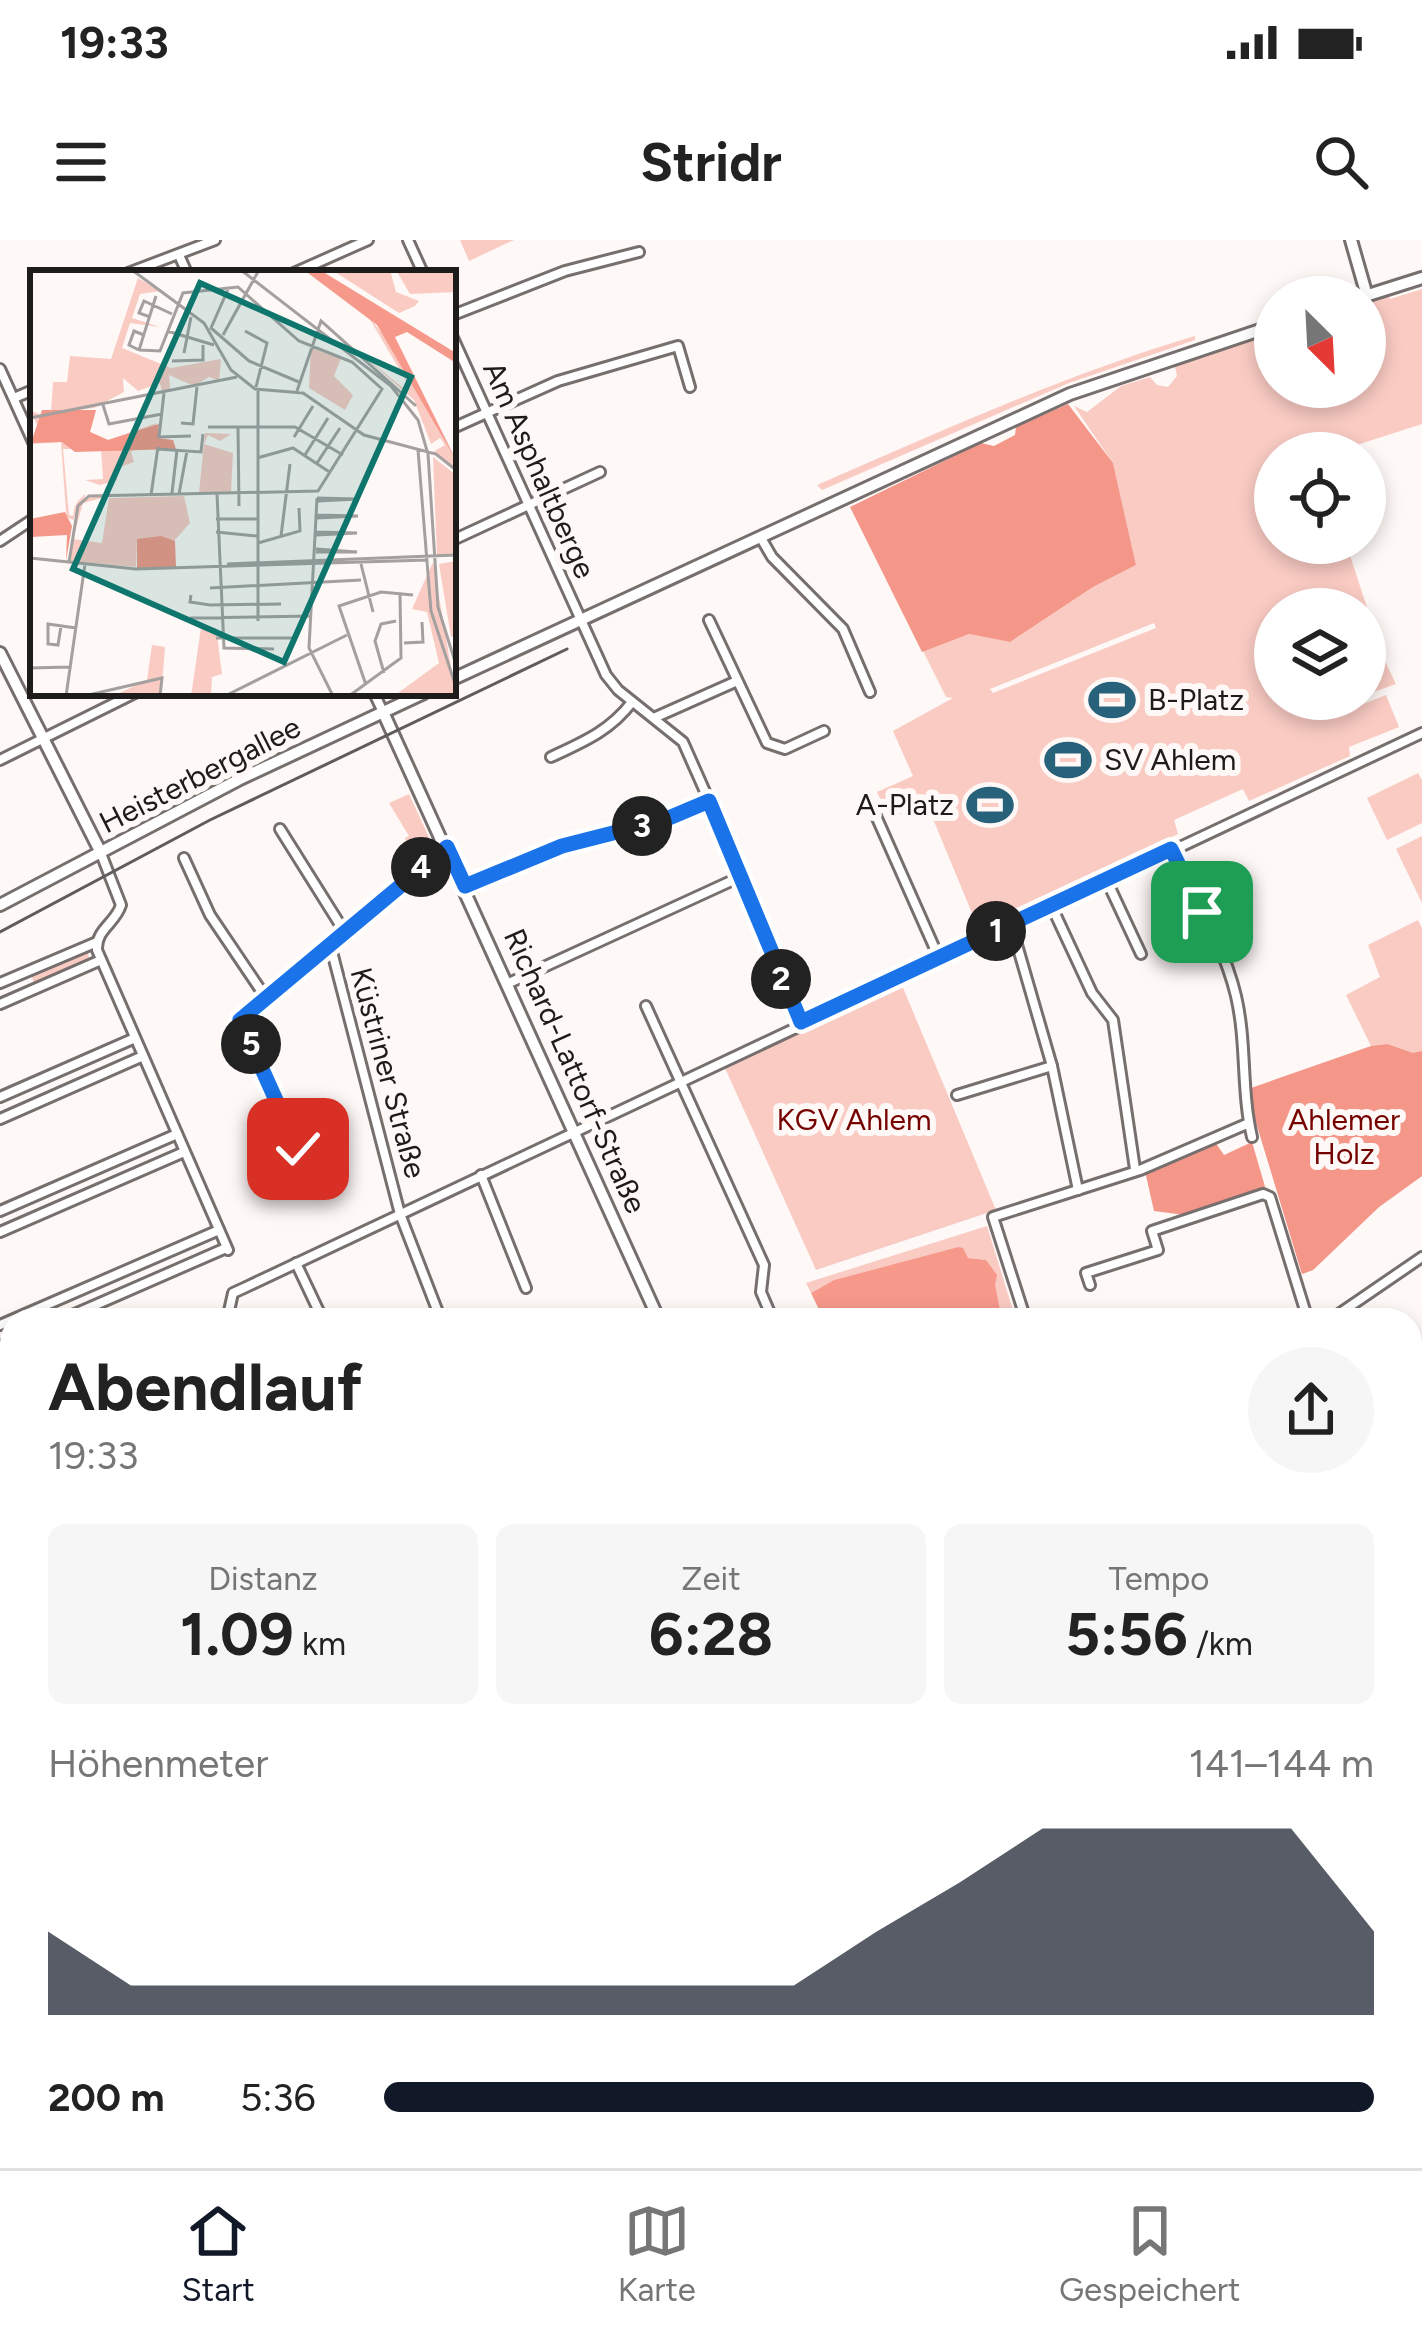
<!DOCTYPE html>
<html lang="de">
<meta charset="utf-8">
<style>
:root{--surface:#fff;--page:#f6f6f6;--text:#222;--muted:#767676;--line:#e0e0e0;--accent:#111827}
body{margin:0;font-family:Figtree,sans-serif;background:var(--page);color:var(--text);height:100vh;display:flex;flex-direction:column;font-size:45px;white-space:nowrap}
*{box-sizing:border-box;margin:0}
p{font-size:39px;color:var(--muted)}
.icon{flex:none;width:66px;height:66px;fill:none;stroke:currentColor;stroke-width:2;stroke-linecap:round;stroke-linejoin:round}
.map{position:relative;flex:1;overflow:hidden}
.side{position:absolute;left:0px;top:1068px;width:1422px;height:861px;display:flex;flex-direction:column;background:var(--surface);border-radius:36px 36px 0 0;box-shadow:0 6px 18px #0003}
.side>*{flex:none}
.needle{width:78px;rotate:156deg}
.controls{position:absolute;left:1254px;top:36px;display:grid;gap:24px}
.controls a{display:grid;place-items:center;width:132px;height:132px;border-radius:50%;background:var(--surface);box-shadow:0 6px 18px #0003;font-size:60px}
.pin{position:absolute;display:grid;place-items:center;width:102px;height:102px;color:#fff;margin:-51px;border-radius:24px;box-shadow:0 6px 18px #0006}
.km{position:absolute;width:60px;height:60px;margin:-30px;border-radius:50%;background:#222;color:#fff;font-size:33px;line-height:60px;text-align:center}
.round{display:grid;place-items:center;flex:none;width:126px;height:126px;border-radius:63px;background:var(--page)}
.summary{display:flex;align-items:center;justify-content:space-between;height:204px;padding:0 48px}
h1{font-size:66px;font-weight:700;line-height:90px}
.figures{display:grid;grid-template-columns:repeat(3,1fr);gap:18px;height:204px;padding:12px 48px}
.figures div{display:grid;align-content:center;border-radius:18px;background:var(--page);text-align:center}
.figures b{font-size:60px;font-weight:700}
.figures small{font-size:33px;font-weight:400}
.figures p{font-size:33px}
.chart{height:336px;padding:24px 48px}
.chart p{display:flex;justify-content:space-between}
.chart svg{width:100%;height:216px;margin-top:12px;fill:var(--accent);opacity:.7}
ul{padding:0 48px;list-style:none;font-size:39px}
li{display:grid;grid-template-columns:192px 144px 1fr;align-items:center;height:90px}
li i{height:30px;border-radius:15px;background:var(--accent)}
.status{display:flex;justify-content:space-between;align-items:center;height:84px;padding:0 60px;background:var(--surface);direction:ltr}
.status svg{height:33px;fill:currentColor}
header{display:flex;justify-content:space-between;align-items:center;height:156px;padding:0 48px;background:var(--surface);font-size:54px;font-weight:700}
.tabs{display:flex;justify-content:space-around;align-items:center;height:168px;border-top:3px solid var(--line);background:var(--surface);font-size:33px;color:var(--muted)}
.tabs a{display:grid;justify-items:center;gap:6px}
.tabs .on{color:var(--accent)}
.map>svg:first-child{display:block}
</style>
<div class="status"><b>19:33</b><svg viewBox="0 0 49 12"><path d="M0 12V9h3v3zM5 12V6h3v6zM10 12V3h3v9zM15 12V0h3v12zM26 1h20v11H26zM47 4h2v5h-2z"/></svg></div>
<header><svg class="icon" aria-label="menu" viewBox="0 0 24 24"><path d="M4 6h16M4 12h16M4 18h16"/></svg>Stridr<svg class="icon" aria-label="search" viewBox="0 0 24 24"><circle cx="10" cy="10" r="6"/><path d="M15 15l6 6"/></svg></header>
<div class="map">
<svg width="1422" height="1928" viewBox="0 0 1422 1928">
<rect width="100%" height="100%" fill="#fef8f7"/>
<g fill="#f9cbc3" fill-rule="evenodd">
<path d="M460 0H514L469 21Z"/>
<path d="M1422 49V184L1332 213H1275V303H1346L1383 417 1396 444 1365 455V369H1275V459H1354L1333 466 1336 475 1386 455 1399 487 1349 507 1350 516 1249 561 1243 549 1174 580 1178 594 979 690 926 562 890 579 877 552 913 536 893 491 953 458 946 457 923 411 969 394 1010 402 1093 347 1136 325 1113 223 1074 166 1087 172 1121 146 1150 137 1157 145 1168 147 1177 136 1174 123 1275 90V147H1365V61L1388 54 1390 59ZM1154 383 1156 388 993 453 990 449Z"/>
<path d="M1195 96V100L1069 143 822 250 817 245C942 191 1064 135 1195 96Z"/>
<path d="M1418 533 1422 540V583L1387 600 1367 558Z"/>
<path d="M409 554 434 608 405 632 397 614 409 608 405 598 409 596 389 563Z"/>
<path d="M1422 596V663L1396 609Z"/>
<path d="M1418 680 1422 688V936L1379 967 1313 1030 1302 1034 1255 879 1332 842 1411 814 1387 804 1371 806 1346 755 1380 737 1368 705Z"/>
<path d="M87 709 90 722 34 744 31 733Z"/>
<path d="M901 743 996 970 816 1030 725 828Z"/>
<path d="M987 986 1016 1080H1002L986 1020 968 1018 958 1007 834 1040 811 1053 806 1043Z"/>
<path d="M1422 1253V1402L1410 1370V1261Z"/>
<path d="M12 1683V1778L0 1773V1697L9 1696 8 1684Z"/>
<path d="M0 1891 12 1899V1917H38L54 1928H20L0 1913Z"/>
</g>
<g fill="#f49688">
<path d="M1068 164 1113 223 1136 325 1093 347 1010 402 969 394 922 412 850 267 981 203 994 206 1015 195 1016 187Z"/>
<path d="M1387 804 1413 813 1422 811V936L1379 967 1313 1030 1302 1034 1255 879 1251 848 1371 806Z"/>
<path d="M1215 902 1224 915 1252 902 1266 950 1185 975 1154 971 1145 931Z"/>
</g>
<path fill="#f6988a" d="M958 1007 963 1008 968 1018 986 1020 997 1035 995 1045 1002 1080H824L811 1053 834 1040Z"/>
<g fill="none" stroke-linecap="round" stroke-linejoin="round">
<defs>
<g id="street">
<path d="M408 0 423 33"/>
<path d="M179 15 187 33"/>
<path d="M128 33 215 0"/>
<path d="M294 33 368 0"/>
<path d="M453 75 565 31 639 12"/>
<path d="M453 98 606 435 618 450 683 502 761 678 801 782"/>
<path d="M0 129 33 202"/>
<path d="M14 158 33 150"/>
<path d="M453 188 558 141 678 106 690 147"/>
<path d="M761 298 772 317 843 389 870 452"/>
<path d="M453 300 600 232"/>
<path d="M0 301 33 279"/>
<path d="M709 380 767 503 785 509 824 491"/>
<path d="M374 453 383 472"/>
<path d="M656 477 737 441"/>
<path d="M551 517C583 502 610 491 632 462"/>
<path d="M0 520 135 453"/>
<path d="M876 576 939 718"/>
<path d="M280 589 344 691"/>
<path d="M1171 609C1194 656 1224 705 1236 756 1247 803 1241 850 1252 897"/>
<path d="M100 611 121 665C115 684 96 689 97 710L228 1010"/>
<path d="M184 618 210 675 266 758"/>
<path d="M1106 639 1141 714"/>
<path d="M465 646 563 606 664 580 709 561"/>
<path d="M1051 665 1092 753 1113 780 1135 929"/>
<path d="M1011 684 1052 826 1078 950"/>
<path d="M330 704 400 974 441 1080"/>
<path d="M0 743 97 702"/>
<path d="M509 743 742 636"/>
<path d="M0 764 101 720"/>
<path d="M646 766 764 1025 761 1052 773 1080"/>
<path d="M957 855 1052 826"/>
<path d="M0 857 135 798"/>
<path d="M0 879 143 816"/>
<path d="M298 909 240 780 446 608"/>
<path d="M481 935 526 1048"/>
<path d="M0 971 177 894"/>
<path d="M0 992 184 912"/>
<path d="M296 1023 323 1080"/>
<path d="M1090 1045 1086 1033 1158 1010 1152 991 1263 954 1270 957 1308 1080"/>
<path d="M61 1080 226 1008"/>
<path d="M227 1080 233 1053 244 1048 1422 493"/>
<path d="M1026 1080 993 977 1140 930 1249 883"/>
<path d="M1330 1080 1422 1017"/>
<path d="M0 1085 219 990"/>
<path d="M0 1106 12 1101"/>
<path d="M1410 1178 1422 1170"/>
<path d="M1410 1581 1422 1580"/>
<path d="M0 1843 12 1848"/>
<path d="M1410 1884 1422 1877"/>
<path d="M254 1917 293 1928"/>
<path d="M649 1917 650 1928"/>
<path d="M871 1917 891 1928"/>
<path d="M230 1928 234 1917"/>
<path d="M1144 1928 1146 1917"/>
<path d="M1227 1928 1228 1917"/>
<path d="M1336 1928 1354 1917"/>
</g>
<g id="secondary">
<path d="M1351 0 1367 56"/>
<path d="M1362 57 1422 38"/>
<path d="M0 413 100 611"/>
<path d="M453 439 1070 154 1275 85"/>
<path d="M383 472 659 1080"/>
<path d="M0 665 240 539 424 453"/>
</g>
<g id="primary">
<path d="M0 1499 12 1497"/>
<path d="M1410 1744 1422 1746"/>
</g>
</defs>
<use href="#street" stroke="#766f6e" stroke-width="14"/>
<use href="#secondary" stroke="#766f6e" stroke-width="16"/>
<use href="#primary" stroke="#766f6e" stroke-width="18"/>
<use href="#street" stroke="#fff" stroke-width="8"/>
<use href="#secondary" stroke="#fff" stroke-width="10"/>
<use href="#primary" stroke="#fff" stroke-width="12"/>
<path stroke="#5f5c5b" stroke-width="3" d="M0 692 210 580 567 409"/>
<g stroke="#5f5c5b" stroke-width="3">
<path d="M0 1808 12 1814"/>
<path d="M409 1917 455 1928"/>
<path d="M459 1917 505 1928"/>
</g>
</g>
<g fill="none" stroke-linecap="round" stroke-linejoin="round">
<defs>
<path id="route" d="M298 909 240 780 447 607 465 646 562 606 664 580 709 561 801 782 1171 609 1202 672"/>
</defs>
<use href="#route" stroke="#fff" stroke-width="24"/>
<use href="#route" stroke="#1a73e8" stroke-width="15"/>
</g>
<defs>
<symbol id="stadium-bare" viewBox="-9 -9 18 18"><path d="M0-5a6.5 5 0 1 0 0 10a6.5 5 0 1 0 0-10ZM-3.5-1.8h7v3.6h-7Z" fill="#27627a" stroke="#fef8f7" stroke-width="2.5" paint-order="stroke"/></symbol>
</defs>
<g fill-rule="evenodd">
<use href="#stadium-bare" x="1079" y="427" width="66" height="66"/>
<use href="#stadium-bare" x="1035" y="487" width="66" height="66"/>
<use href="#stadium-bare" x="957" y="532" width="66" height="66"/>
</g>
<g text-anchor="middle" stroke-width="12" stroke-linejoin="round" paint-order="stroke">
<g font-size="30" fill="#1e1b1b" stroke="#fef8f7">
<text transform="translate(539 230) rotate(66)" y="10">Am Asphaltberge</text>
<text transform="translate(200 535) rotate(-27)" y="10">Heisterbergallee</text>
<text transform="translate(575 831) rotate(66)" y="10">Richard-Lattorf-Straße</text>
<text transform="translate(388 833) rotate(75)" y="10">Küstriner Straße</text>
</g>
<g font-size="30" fill="#1e1b1b" stroke="#fef8f7" text-anchor="start">
<text x="1148" y="470">B-Platz</text>
<text x="1104" y="530">SV Ahlem</text>
<text x="954" y="575" text-anchor="end">A-Platz</text>
</g>
<g font-size="30" fill="#760200" stroke="#fef8f7">
<text x="854" y="890">KGV Ahlem</text>
<text x="1344" y="890">Ahlemer<tspan x="1344" dy="34">Holz</tspan></text>
</g>
</g>
<g transform="translate(30 30)">
<rect width="426" height="426" fill="#fef8f7"/>
<path d="M360 0 366 22 389 31 385 36 369 43 305 2ZM366 0H426V22L380 24ZM108 8 130 21 110 24 102 48 130 57 100 53 92 78 141 98 191 89 189 111 179 107 164 116 139 105 140 120 132 122 130 113 108 121 93 108 94 122 64 138 21 143 23 112H37L40 86 81 89ZM338 46 359 72 426 190V198L403 182 415 175 410 168 401 174 384 130 324 78 373 118 378 114ZM281 78 311 88 304 106 323 125 315 140 279 118ZM0 140 13 146 66 140 60 162 78 170 127 153 101 182 104 192 87 198V210L70 215 55 210 73 209 71 179H33L39 245 43 246 45 236 48 231 55 224V226L43 250 37 247 36 242 31 172 0 174 9 159ZM175 163 201 164 190 171 178 165 174 174 203 183 201 222 169 223ZM403 187 426 205V284L407 286ZM154 226 160 253 144 271 107 270 106 297 40 291 47 240 54 229 63 227H76L53 233 43 269 72 273 79 228ZM426 291V365L421 367 409 294ZM403 292 426 426H364L409 393 397 342 382 339ZM171 358H186L192 404 182 407 181 426H161ZM122 375 135 377 131 426H83L117 410Z" fill="#f9cbc3"/>
<path d="M12 140H66L60 162 78 170 129 154 128 168 143 170 146 179 45 182 32 172 1 173ZM35 242 42 256 36 291 37 265 1 267 0 249ZM131 266 145 271 146 297 107 298V269Z" fill="#f49688"/>
<path d="M274 0H290L426 83V93L377 62 365 67 426 190 347 55Z" fill="#f6988a"/>
<path fill="none" stroke="#a4a09f" stroke-width="3" d="M102 0 174 53 201 100 225 119 273 123 334 165 406 184 426 200M211 0 361 116 388 150 398 184 408 337 426 395M199 17 181 58 219 91 269 112M120 47 109 43 114 31 142 44M137 61 184 75M215 61 237 73 226 117M193 65 229 0M109 80 126 26M109 80 99 75 104 61 114 65M154 83 161 47M142 91 173 90V75M228 121V351M267 121 291 51 386 136M134 123 129 167 161 166M73 135 79 154 132 144M0 148 207 107M151 153 163 154 167 117M178 157H265L313 185M208 157 209 236M264 167 283 136M127 179 171 182 173 164M388 180 401 341 426 417M275 185 298 148M227 188 263 178 301 203M287 193 310 158M142 223 147 180M149 224 157 181M187 224 194 378 244 379M121 225 128 177M287 228 279 378 303 426M287 228 329 229 288 231M286 245 328 246 287 248M186 249H227M186 262 227 266M286 262 327 263 286 265M251 266 260 194M228 273 270 261 269 238M286 282H327L286 279M0 288 106 299 397 290M39 292 48 236 59 226 288 221 352 119 322 92 269 71 208 17 153 23 130 81 109 80M197 294 426 285M331 294 343 342M180 318 331 310M161 325 160 332 180 335 251 334M160 348 282 346M31 356 28 375 18 374V354L46 358M186 368H262M374 373 393 372 392 352M0 398 40 397M354 403 345 371 351 354 366 351M336 415 309 336 351 322 383 325M36 426 55 294M54 426 132 408 130 426M195 426 317 365M319 426 371 388 370 323"/>
<path fill="#0f766e" fill-opacity="0.15" stroke="#0f766e" stroke-width="6" d="M170 13 381 107 254 392 43 299Z"/>
<rect width="426" height="426" fill="none" stroke="#1e1b1b" stroke-width="6"/>
</g>
</svg>
<div class="controls">
<a><svg class="needle" viewBox="-14 -14 28 28"><path d="M0-13l5 13h-10z" fill="#e53935"/><path d="M0 13l5-13h-10z" fill="#767676"/></svg></a>
<a><svg class="icon" aria-label="locate" viewBox="0 0 24 24"><circle cx="12" cy="12" r="6"/><path d="M12 2v4M12 18v4M2 12h4M18 12h4"/></svg></a>
<a><svg class="icon" aria-label="layers" viewBox="0 0 24 24"><path d="M12 4l9 5-9 5-9-5zM3 14l9 5 9-5"/></svg></a>
</div>
<div class="pin" style="left:1202px;top:672px;background:#1e9e55"><svg class="icon" aria-label="arrive" viewBox="0 0 24 24"><path d="M6 21V4h12l-3 4 3 4H6"/></svg></div>
<div class="pin" style="left:298px;top:909px;background:#d93025"><svg class="icon" aria-label="check" viewBox="0 0 24 24"><path d="M5 12l5 5 9-10"/></svg></div>
<b class="km" style="left:996px;top:691px">1</b>
<b class="km" style="left:781px;top:739px">2</b>
<b class="km" style="left:642px;top:586px">3</b>
<b class="km" style="left:421px;top:627px">4</b>
<b class="km" style="left:251px;top:804px">5</b>
<section class="side">
<div class="summary"><div><h1>Abendlauf</h1><p>19:33</p></div><a class="round"><svg class="icon" aria-label="share" viewBox="0 0 24 24"><path d="M12 15V3M7 8l5-5 5 5M5 13v7h14v-7"/></svg></a></div>
<div class="figures">
<div><p>Distanz</p><b>1.09<small> km</small></b></div>
<div><p>Zeit</p><b>6:28</b></div>
<div><p>Tempo</p><b>5:56<small> /km</small></b></div>
</div>
<div class="chart"><p><span>Höhenmeter</span>141–144 m</p>
<svg viewBox="0 0 160 44" preserveAspectRatio="none"><path d="M0 44V27L10 38L20 38L30 38L40 38L50 38L60 38L70 38L80 38L90 38L100 27L110 17L120 6L130 6L140 6L150 6L160 27V44z"/></svg>
</div>
<ul>
<li><b>200 m</b>5:36<i style="width:100%"></i></li>
</ul>
</section>
</div>
<nav class="tabs">
<a class="on"><svg class="icon" aria-label="home" viewBox="0 0 24 24"><path d="M3 11l9-7 9 7M6 9v11h12V9"/></svg>Start</a>
<a><svg class="icon" aria-label="map" viewBox="0 0 24 24"><path d="M3 6l6-2 6 2 6-2v14l-6 2-6-2-6 2zM9 4v14M15 6v14"/></svg>Karte</a>
<a><svg class="icon" aria-label="saved" viewBox="0 0 24 24"><path d="M7 4h10v16l-5-4-5 4z"/></svg>Gespeichert</a>
</nav>
